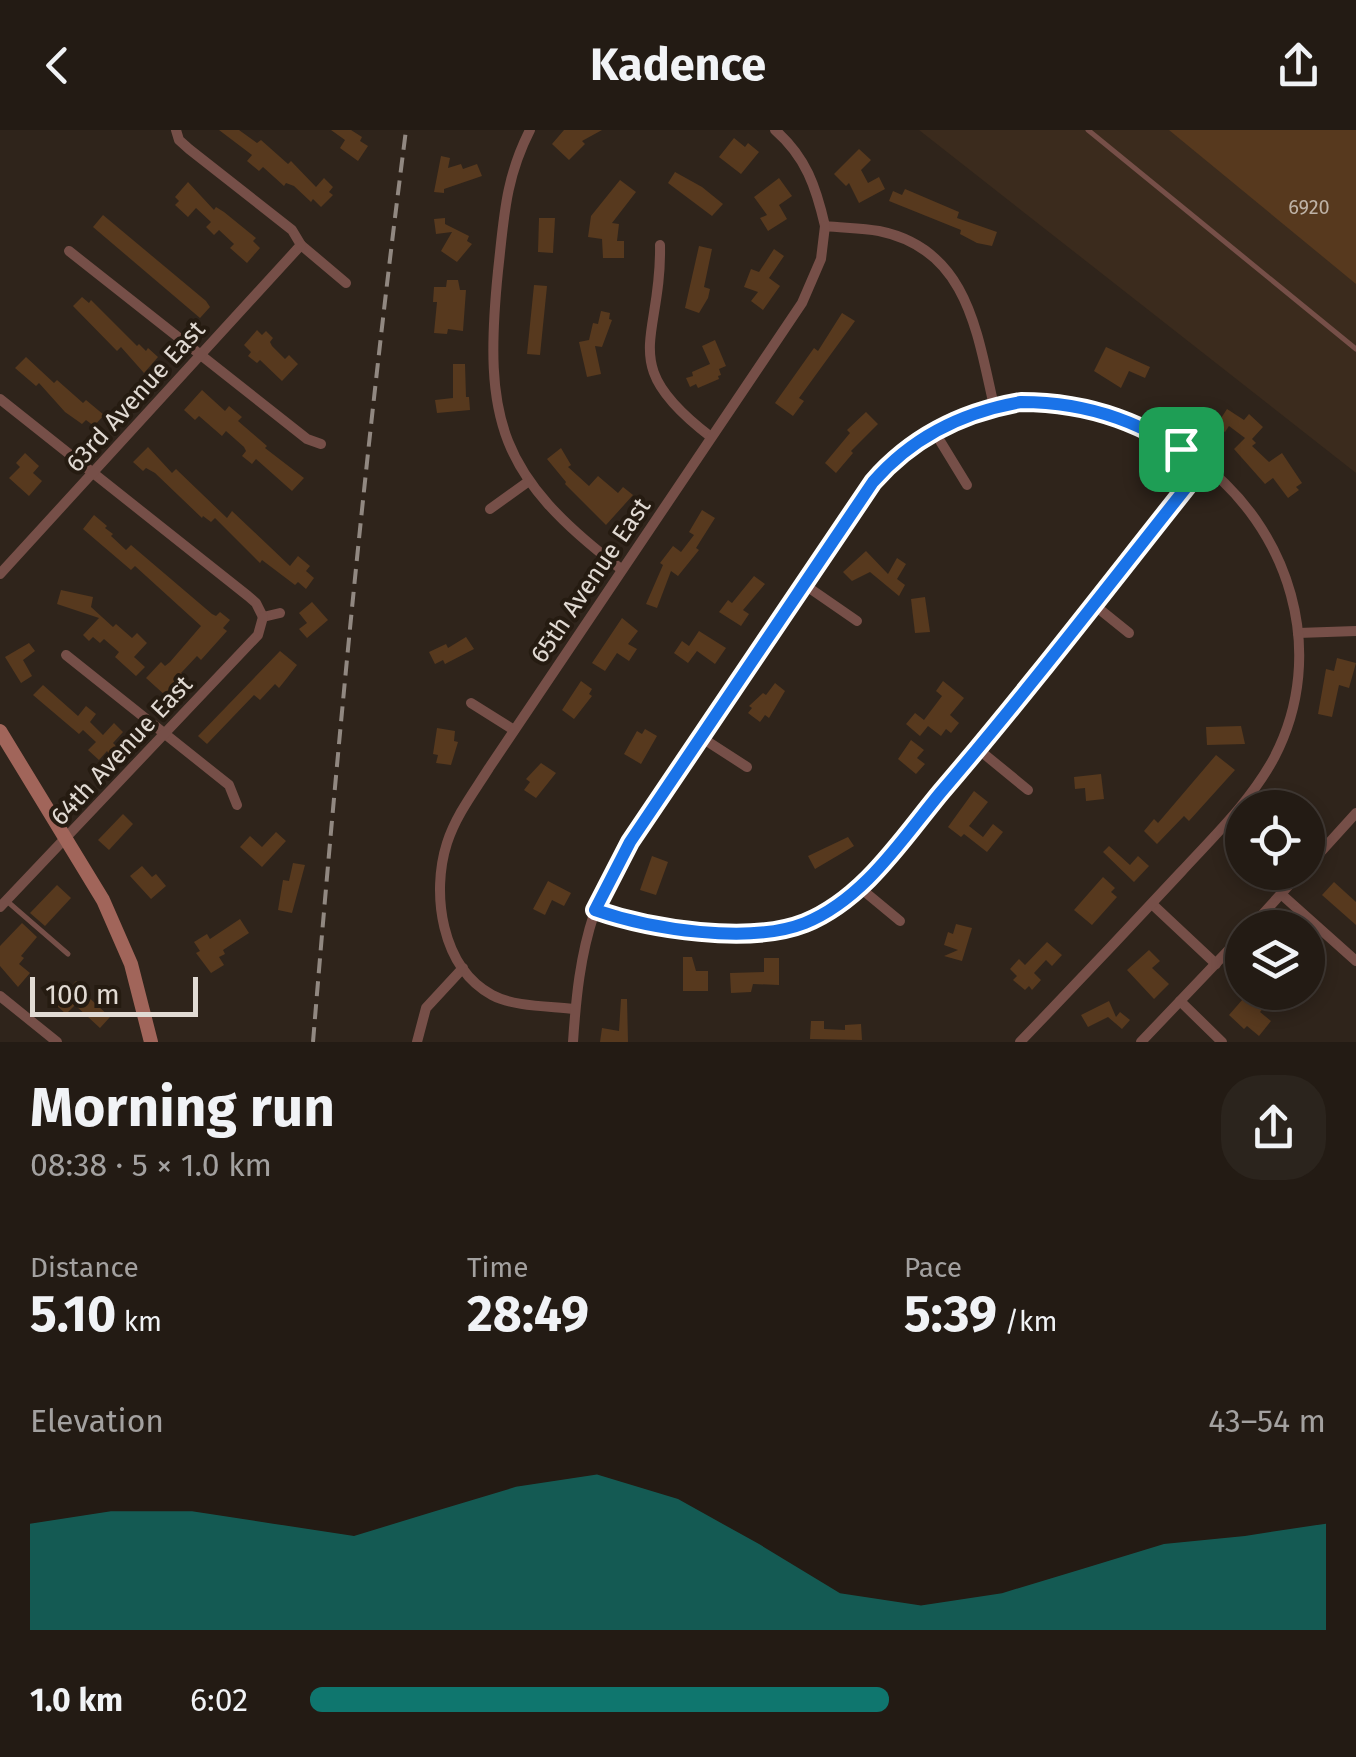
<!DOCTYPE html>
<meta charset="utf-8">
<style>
:root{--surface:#231b14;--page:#2b241d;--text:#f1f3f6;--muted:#a3a1a0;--line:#403934;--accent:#0f766e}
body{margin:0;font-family:"Fira Sans",sans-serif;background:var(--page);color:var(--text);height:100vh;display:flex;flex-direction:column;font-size:38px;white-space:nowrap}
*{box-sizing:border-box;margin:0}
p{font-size:32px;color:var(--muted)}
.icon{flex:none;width:55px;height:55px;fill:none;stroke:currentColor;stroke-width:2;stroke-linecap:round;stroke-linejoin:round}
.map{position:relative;height:912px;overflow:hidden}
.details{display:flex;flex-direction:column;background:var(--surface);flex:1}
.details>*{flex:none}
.buttons{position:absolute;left:1225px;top:660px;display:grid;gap:20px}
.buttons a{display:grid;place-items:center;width:100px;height:100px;border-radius:50%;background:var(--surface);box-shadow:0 5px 15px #0003,0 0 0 2px var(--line);font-size:50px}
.scale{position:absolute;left:30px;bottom:25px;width:168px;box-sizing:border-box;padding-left:10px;border:5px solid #e1dad3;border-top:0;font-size:28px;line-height:35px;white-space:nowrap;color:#e1dad3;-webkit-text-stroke:8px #251b11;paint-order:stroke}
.pin{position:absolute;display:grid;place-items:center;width:85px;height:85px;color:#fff;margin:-42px;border-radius:20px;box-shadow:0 5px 15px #0006}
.round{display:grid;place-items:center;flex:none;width:105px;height:105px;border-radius:40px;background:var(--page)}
.head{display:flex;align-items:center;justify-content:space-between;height:170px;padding:0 30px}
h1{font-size:55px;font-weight:700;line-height:75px}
.stats{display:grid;grid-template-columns:repeat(3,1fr);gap:15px;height:170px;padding:10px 30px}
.stats div{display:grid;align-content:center}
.stats b{font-size:50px;font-weight:700}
.stats small{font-size:28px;font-weight:400}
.stats p{font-size:28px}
.chart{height:280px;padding:20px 30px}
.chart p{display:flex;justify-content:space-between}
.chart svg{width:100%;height:180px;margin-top:10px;fill:var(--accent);opacity:.7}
ul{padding:0 30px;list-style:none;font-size:32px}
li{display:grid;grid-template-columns:160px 120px 1fr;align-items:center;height:75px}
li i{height:25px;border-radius:12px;background:var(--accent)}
header{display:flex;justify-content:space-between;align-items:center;height:130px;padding:0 30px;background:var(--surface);font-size:45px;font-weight:700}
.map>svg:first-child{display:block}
</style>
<header><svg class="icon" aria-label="back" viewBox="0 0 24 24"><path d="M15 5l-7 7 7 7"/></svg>Kadence<svg class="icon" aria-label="share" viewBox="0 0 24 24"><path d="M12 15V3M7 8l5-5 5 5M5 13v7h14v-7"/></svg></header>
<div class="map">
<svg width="1356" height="912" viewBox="0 0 1356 912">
<rect width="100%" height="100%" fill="#2f241b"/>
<path fill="#3b2b1d" d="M919 0H1356V343Z"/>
<g fill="#57391e">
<path d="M219 0H239L257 13 261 10 288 34 291 31 316 57 324 48 333 57 329 62 333 65 321 77 313 69 311 72 294 56 286 53 284 56 263 37 259 41 247 31 252 25Z"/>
<path d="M331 0H351L362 7 360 11 368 16 358 31 340 18 345 10Z"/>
<path d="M564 0H602L582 11 585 14 569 30 552 14Z"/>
<path d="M1169 0H1356V154Z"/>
<path d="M734 8 745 17 748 13 759 22 741 44 719 27Z"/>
<path d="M859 19 871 30 861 40 868 53 879 47 885 59 859 73 849 53 846 56 834 44Z"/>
<path d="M441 26 450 28 448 38 461 34 463 39 477 34 482 46 444 59V63L434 62Z"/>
<path d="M675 42 702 57 723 74 712 86 668 53Z"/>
<path d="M779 48 792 66 779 75 787 89 768 101 760 88 767 85 754 67Z"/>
<path d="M620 50 636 62 612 93 619 94 617 111H624V128H603L602 109 588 107 591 86Z"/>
<path d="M188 52 214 80 216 77 224 82 256 108 253 111 260 118 247 133 230 118 234 114 219 100 214 105 206 97 211 92 196 78 188 87 175 75 179 71 175 67Z"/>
<path d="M905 59 959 82 957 88 997 102 992 116 977 113 960 104 961 100 889 71 893 61 902 65Z"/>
<path d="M103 85 206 171 210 177 200 188 93 97Z"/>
<path d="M445 88V94L469 106 467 111 472 114 457 132 441 121 452 102 436 104 434 89Z"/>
<path d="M539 88H555L553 123 538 122Z"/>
<path d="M699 116 712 119 704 157 710 159 708 168 699 183 685 178Z"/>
<path d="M774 119 784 126 769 148 780 156 763 180 751 171 758 162 744 157 751 139 759 142Z"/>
<path d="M447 150H458L460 160H466L463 201 448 199 447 204 434 203 437 172H433L434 157H446Z"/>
<path d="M534 155 547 156 540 225 527 224Z"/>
<path d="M82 167 89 173 91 170 137 216 139 214 146 221 148 218 158 227 144 243 121 217 117 221 73 176Z"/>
<path d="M601 181 610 183 609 189 612 190 602 217 595 216 601 244 587 247 579 212 589 210 593 193 598 194Z"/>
<path d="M842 183 855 191 799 268 804 271 793 286 775 273 814 218 818 221Z"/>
<path d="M257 200 262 205 266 201 273 208 270 212 272 216 285 229 289 225 298 234 282 251 260 230 257 233 248 226 251 222 244 215Z"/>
<path d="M715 210 726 236 719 239 721 245 718 246 719 249 698 258 696 254 690 257 686 248 693 246 692 242 710 234 702 216Z"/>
<path d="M1106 217 1150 237 1145 248 1129 241 1121 258 1094 241Z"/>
<path d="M26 227 54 253 57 250 83 273 86 270 104 285 94 296 86 290 82 294 65 282 39 253 36 256 15 238Z"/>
<path d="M453 234H465L466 267H469L470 280 437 283 435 270 453 268Z"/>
<path d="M202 260 225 281 229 276 242 287 238 291 267 316 265 318 304 348 292 361 256 329 252 334 242 326 246 321 244 317 226 301 222 306 199 286 195 290 184 280Z"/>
<path d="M1227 279 1244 290 1249 284 1263 297 1252 309 1256 313 1252 316 1269 332 1282 323 1302 353 1296 357 1299 360 1288 368 1273 348 1265 354 1234 319 1245 308 1229 296 1225 302 1216 296Z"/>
<path d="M866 282 878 294 851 321 853 323 836 343 825 333 850 303 847 300Z"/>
<path d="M148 317 172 343 176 339 227 388 232 381 290 436 298 426 310 436 306 441 314 448 306 459 298 452 295 455 262 430 260 433 215 388 211 392 203 386 202 388 155 343 146 338 143 341 133 332Z"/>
<path d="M561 318 571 335 568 337 589 356 598 346 618 363 623 357 633 365 606 395 565 354 566 352 547 329Z"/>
<path d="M25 323 39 336 33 343 42 351 29 366 9 348 20 337 16 333Z"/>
<path d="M702 380 715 388 696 418 699 420 678 446 671 441 657 478 646 474 663 435 660 433 673 416 681 422 694 405 689 402Z"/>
<path d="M94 385 107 396 105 398 113 404 111 406 126 420 131 415 212 484 216 486 220 482 230 490 223 498 227 501 201 530 197 526 181 543 185 546 166 566 146 548 161 532 165 536 170 532 201 496 135 436 131 440 83 399Z"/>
<path d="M866 421 888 444 897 428 906 434 897 449 905 455 899 466 870 442 852 451 843 442Z"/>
<path d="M754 446 765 454 743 480 749 484 741 496 719 482 728 470 732 473Z"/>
<path d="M61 460 93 467 91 477 113 497 116 494 132 508 137 503 147 513 134 527 145 537 136 546 115 527 119 522 104 509 100 513 93 507 89 511 83 505 99 488 57 474Z"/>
<path d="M925 467 930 502 915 503 911 469Z"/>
<path d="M312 472 328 490 307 508 299 499 307 493 299 483Z"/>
<path d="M622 488 638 501 628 514 637 519 629 531 617 523 605 541 592 533Z"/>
<path d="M699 501 726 518 715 534 697 521 688 533 674 523 682 511 689 516Z"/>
<path d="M466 507 474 519 445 534 443 530 435 534 429 522 446 514 448 518Z"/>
<path d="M29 513 35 521 23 530 32 546 21 553 5 527Z"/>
<path d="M280 521 297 535 287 548 279 558 275 554 260 570 254 565 207 614 198 606Z"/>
<path d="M1337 528 1356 533 1349 558 1339 555 1332 587 1318 584 1326 539 1334 541Z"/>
<path d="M581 551 592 559 589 564 592 566 574 589 562 580Z"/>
<path d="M943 551 964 568 950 585 959 593 951 603 946 599 941 606 928 596 920 606 906 594 915 583 924 590 942 566 936 561Z"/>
<path d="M775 553 785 561 769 588 765 585 760 592 748 583 752 578 749 576 763 563 766 565Z"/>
<path d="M43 555 78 586 86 576 96 584 90 592 103 605 114 593 123 602 113 613 117 617 110 625 107 621 99 630 88 620 96 612 83 600 79 604 33 565Z"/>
<path d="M1241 596 1245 614 1207 615 1206 597Z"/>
<path d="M437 598 455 601 454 611 458 612 451 635 436 633 438 625 433 624Z"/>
<path d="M645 599 657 606 641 634 624 624 637 601 642 604Z"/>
<path d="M911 610 924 620 917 628 925 634 916 644 898 629Z"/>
<path d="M1216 625 1235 640 1189 691 1184 686 1157 714 1144 701 1154 689 1158 693Z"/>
<path d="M541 633 556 643 536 668 524 660 530 652 526 649Z"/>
<path d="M1101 644 1104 669 1086 671 1085 658 1075 659 1074 647Z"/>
<path d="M974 661 988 672 969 696 983 707 993 694 1003 702 987 722 964 704 961 707 948 697Z"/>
<path d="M123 684 133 694 109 720 98 710Z"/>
<path d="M276 702 286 711 262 737 240 717 250 706 262 717Z"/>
<path d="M848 707 854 716 815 739 808 726Z"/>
<path d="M1109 716 1130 735 1138 726 1149 736 1134 752 1103 722Z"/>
<path d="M652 726 668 732 656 765 640 760Z"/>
<path d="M293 733 305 735 292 783 278 780 283 750 289 751Z"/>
<path d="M142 736 152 747 156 744 166 756 151 769 130 746Z"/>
<path d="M1103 747 1115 758 1111 762 1117 767 1092 795 1074 780Z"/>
<path d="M548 751 571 763 564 776 552 770 545 785 533 779Z"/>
<path d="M1334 752 1356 772V795L1322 765Z"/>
<path d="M57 755 71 768 45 796 30 783Z"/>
<path d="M240 789 249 803 223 820 225 824 219 827 224 835 211 843 196 823 200 821 194 812 207 804 210 809Z"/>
<path d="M22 793 37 807 21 826 24 828 19 834 30 843 18 857 0 836V816Z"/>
<path d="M956 794 972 798 962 831 944 826 958 820 944 815 948 802 953 804Z"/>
<path d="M1047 812 1062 825 1052 836 1046 830 1034 843 1041 850 1032 860 1029 856 1025 860 1013 850 1017 846 1010 839 1019 829 1025 835Z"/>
<path d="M1149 820 1160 831 1152 838 1169 854 1154 869 1127 840Z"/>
<path d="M683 827H692L696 841H708V861H683Z"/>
<path d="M764 828H779V855L753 854 751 862 731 863 730 843 764 842Z"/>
<path d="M76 851 87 861 85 864 110 887 100 898 75 875 66 884 55 874Z"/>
<path d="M1249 862H1277L1260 882 1271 891 1259 906 1247 896 1244 899 1229 885Z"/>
<path d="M621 869H627L628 912H600L602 898 619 901Z"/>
<path d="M1109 871 1116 887 1120 882 1130 890 1122 899 1108 887 1088 897 1081 885Z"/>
<path d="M811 891H824V899L845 900V895L861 894 862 910 810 909Z"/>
</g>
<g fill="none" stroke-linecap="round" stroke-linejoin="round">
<g stroke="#764f48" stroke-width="5">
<path d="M1088 0 1356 219"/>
<path d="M8 772 68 824"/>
</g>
<g stroke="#764f48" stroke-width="10">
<path d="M176 0 179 10 189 19 292 100 301 115 346 153"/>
<path d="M530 0C505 49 504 88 498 141 483 291 499 346 621 439"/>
<path d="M775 0C806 27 816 57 825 96 843 98 861 98 879 101 968 119 977 203 994 276"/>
<path d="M660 115C662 212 614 233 711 307"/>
<path d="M69 121 307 309 321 314"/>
<path d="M0 269 248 466 256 473 263 487 280 483"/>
<path d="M934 301 967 355"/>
<path d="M490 379 529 351"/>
<path d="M0 444 301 115"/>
<path d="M802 453 857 491"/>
<path d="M1093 474 1129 503"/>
<path d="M1298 503 1356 501"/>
<path d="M66 525 229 655 237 675"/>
<path d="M471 573 514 600"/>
<path d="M699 606 747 637"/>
<path d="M978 619 1028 660"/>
<path d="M1308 736 1356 683"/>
<path d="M859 757 900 791"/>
<path d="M1281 764 1356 831"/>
<path d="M1152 774 1216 834"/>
<path d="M0 777 258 505 263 487"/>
<path d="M595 780C650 799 749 815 805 793 864 769 902 709 941 662 1032 556 1117 444 1204 335"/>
<path d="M1250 798 1301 742"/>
<path d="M0 866 57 912"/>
<path d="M1180 871 1222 912"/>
<path d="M575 879C550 876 514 877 492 865 441 837 431 763 447 713 456 685 474 662 489 638L802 173 821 129 825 96"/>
<path d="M417 912 426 878 463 838"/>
<path d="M573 912C576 868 580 826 594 784 607 743 633 707 657 671 696 613 733 555 772 498 806 448 840 385 882 342 910 313 946 291 984 279 1058 256 1136 286 1196 329 1290 397 1329 523 1274 628 1250 672 1214 706 1181 742 1128 799 1074 856 1020 912"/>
<path d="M1141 912 1242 806"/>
</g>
<path stroke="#a1655a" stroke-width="14" d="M0 601 103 770 131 834 151 912"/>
<path stroke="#918881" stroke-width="4" stroke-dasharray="15 8" stroke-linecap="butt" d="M313 912C338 608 367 303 406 0"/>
</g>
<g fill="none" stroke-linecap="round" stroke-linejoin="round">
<defs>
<path id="route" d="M1021 272C1091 272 1147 294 1204 335 1117 444 1032 556 941 662 902 709 864 769 805 793 749 815 650 799 595 780L630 712 873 352C912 307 963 282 1021 272Z"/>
</defs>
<use href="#route" stroke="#fff" stroke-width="20"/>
<use href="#route" stroke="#1a73e8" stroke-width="12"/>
</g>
<g text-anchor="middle" stroke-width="8" stroke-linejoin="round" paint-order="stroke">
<g font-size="20" fill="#beb2a6">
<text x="1309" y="84">6920</text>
</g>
<g font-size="25" fill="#e1dad3" stroke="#251b11">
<text transform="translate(135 266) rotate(-48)" y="9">63rd Avenue East</text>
<text transform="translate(590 450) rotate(-56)" y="9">65th Avenue East</text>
<text transform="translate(121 620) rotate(-47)" y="9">64th Avenue East</text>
</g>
</g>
</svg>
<div class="buttons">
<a><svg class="icon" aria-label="locate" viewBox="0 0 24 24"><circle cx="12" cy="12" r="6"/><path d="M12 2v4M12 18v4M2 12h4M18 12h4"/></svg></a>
<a><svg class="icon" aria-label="layers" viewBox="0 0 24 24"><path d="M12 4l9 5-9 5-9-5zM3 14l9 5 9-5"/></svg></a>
</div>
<div class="scale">100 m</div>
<div class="pin" style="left:1181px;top:319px;background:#1e9e55"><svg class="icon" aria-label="arrive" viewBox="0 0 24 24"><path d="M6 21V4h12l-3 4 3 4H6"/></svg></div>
</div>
<section class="details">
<div class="head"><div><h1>Morning run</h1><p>08:38 · 5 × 1.0 km</p></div><a class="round"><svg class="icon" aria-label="share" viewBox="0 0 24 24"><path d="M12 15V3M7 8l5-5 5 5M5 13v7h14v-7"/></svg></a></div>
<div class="stats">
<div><p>Distance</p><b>5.10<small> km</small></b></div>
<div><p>Time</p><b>28:49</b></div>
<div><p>Pace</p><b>5:39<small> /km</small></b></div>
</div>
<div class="chart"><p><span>Elevation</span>43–54 m</p>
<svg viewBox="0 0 160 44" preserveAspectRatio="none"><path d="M0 44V18L10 15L20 15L30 18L40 21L50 15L60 9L70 6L80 12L90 23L100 35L110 38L120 35L130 29L140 23L150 21L160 18V44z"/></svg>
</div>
<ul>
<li><b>1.0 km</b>6:02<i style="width:57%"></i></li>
</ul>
</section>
